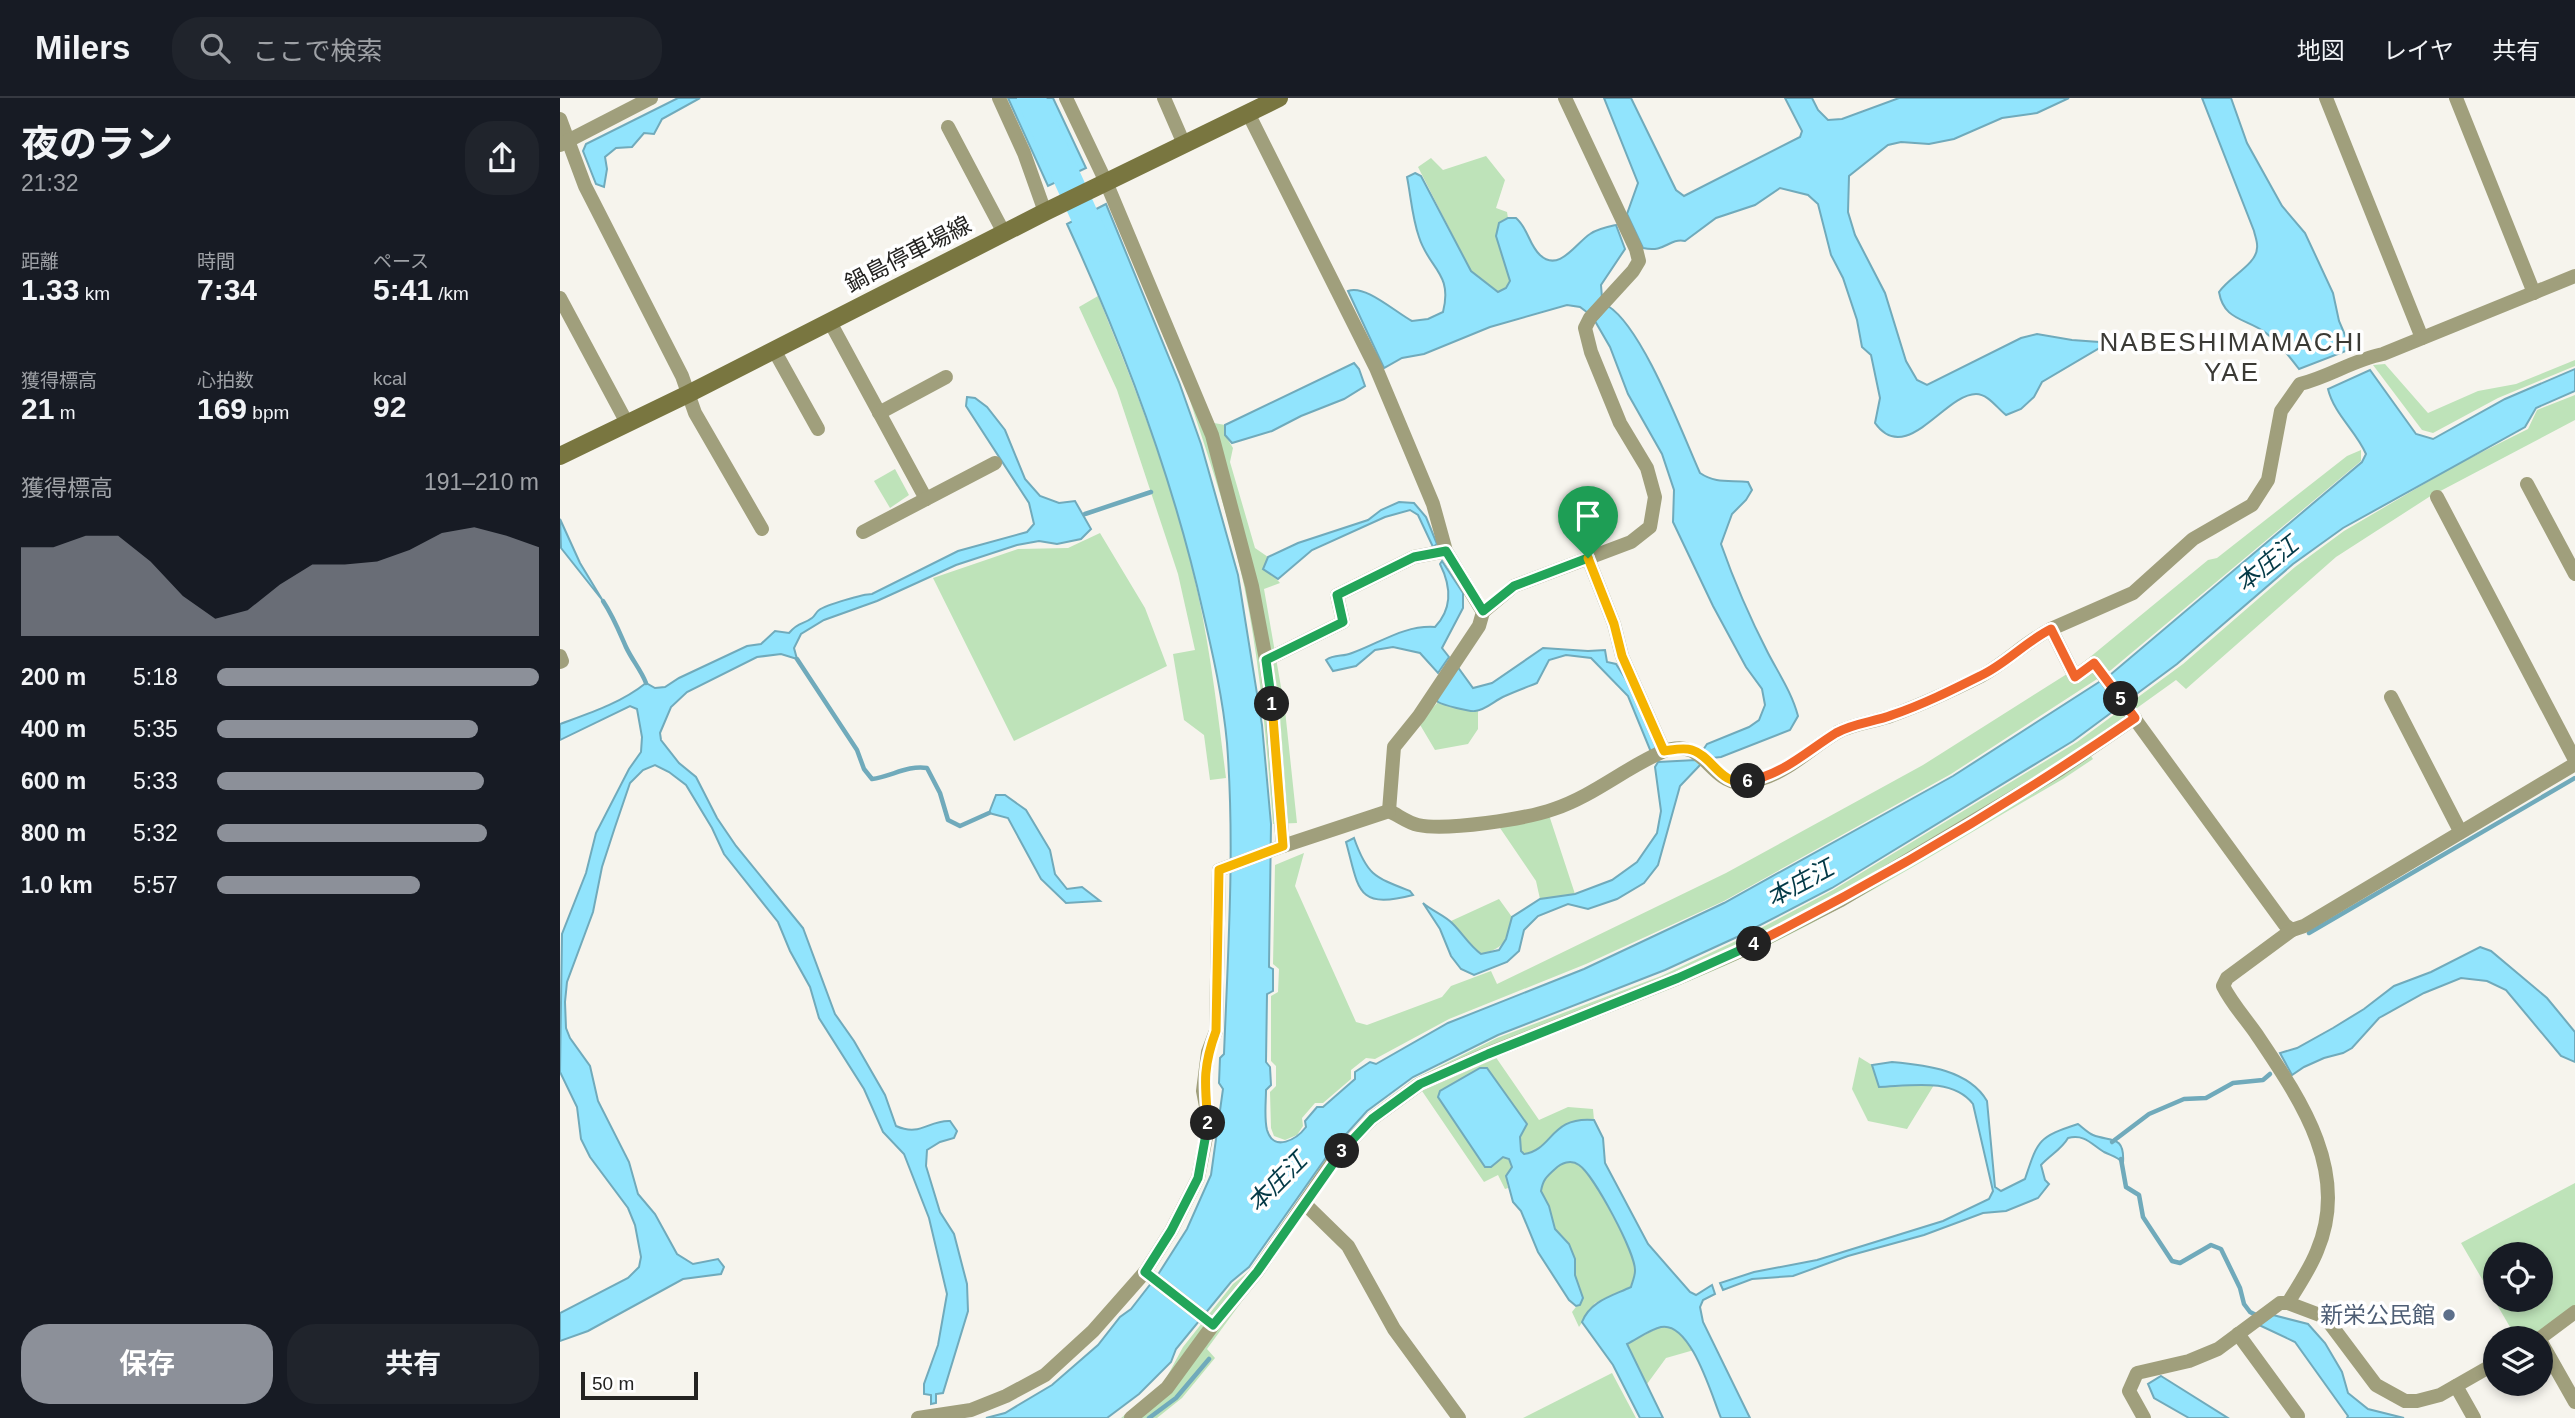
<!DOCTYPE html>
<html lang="ja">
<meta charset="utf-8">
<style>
:root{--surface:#171b24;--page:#20242c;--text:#f1f3f6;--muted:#9ea1a6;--line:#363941;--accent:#8c9099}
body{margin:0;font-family:Arial,"Noto Sans JP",sans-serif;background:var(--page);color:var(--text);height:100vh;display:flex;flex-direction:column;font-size:26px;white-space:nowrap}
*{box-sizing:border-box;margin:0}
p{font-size:23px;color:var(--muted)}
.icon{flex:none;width:38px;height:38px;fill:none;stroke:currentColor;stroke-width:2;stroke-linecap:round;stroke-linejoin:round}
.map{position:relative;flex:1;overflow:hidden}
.sheet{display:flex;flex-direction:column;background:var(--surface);width:560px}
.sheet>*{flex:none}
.controls{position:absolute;left:1923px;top:1144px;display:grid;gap:14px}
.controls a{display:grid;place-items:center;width:70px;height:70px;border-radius:50%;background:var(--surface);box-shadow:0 4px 10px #0003;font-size:35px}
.scale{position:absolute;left:21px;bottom:18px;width:117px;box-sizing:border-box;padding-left:7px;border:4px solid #242321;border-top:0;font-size:19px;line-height:24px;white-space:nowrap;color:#242321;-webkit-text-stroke:5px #fff;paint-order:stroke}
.pin{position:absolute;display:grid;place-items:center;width:60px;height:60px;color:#fff;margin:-72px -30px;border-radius:50% 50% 50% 0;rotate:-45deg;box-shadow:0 0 7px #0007}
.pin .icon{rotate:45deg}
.km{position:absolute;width:35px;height:35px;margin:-18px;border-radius:50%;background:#222;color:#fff;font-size:19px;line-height:35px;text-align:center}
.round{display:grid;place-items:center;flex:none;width:74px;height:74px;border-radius:28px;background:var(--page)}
.summary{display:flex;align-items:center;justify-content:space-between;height:119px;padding:0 21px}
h1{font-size:38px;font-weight:700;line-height:52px}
.stats{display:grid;grid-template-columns:repeat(3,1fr);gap:10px;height:119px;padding:7px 21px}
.stats div{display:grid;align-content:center}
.stats b{font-size:30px;font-weight:700}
.stats small{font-size:19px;font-weight:400}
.stats p{font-size:19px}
.chart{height:196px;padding:14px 21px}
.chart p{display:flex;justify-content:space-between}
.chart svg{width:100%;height:126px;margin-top:7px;fill:var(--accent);opacity:.7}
.primary-button{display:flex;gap:14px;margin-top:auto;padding:14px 21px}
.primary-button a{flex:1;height:80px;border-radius:28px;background:var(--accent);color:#fff;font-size:28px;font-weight:700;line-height:80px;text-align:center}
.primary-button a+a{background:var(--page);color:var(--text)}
ul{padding:0 21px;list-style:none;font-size:23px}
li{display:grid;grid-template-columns:112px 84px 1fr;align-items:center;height:52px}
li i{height:18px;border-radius:9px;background:var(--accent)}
header{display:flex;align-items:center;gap:42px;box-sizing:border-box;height:98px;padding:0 35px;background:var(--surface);border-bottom:2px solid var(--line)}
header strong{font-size:33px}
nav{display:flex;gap:38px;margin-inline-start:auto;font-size:24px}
.search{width:490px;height:63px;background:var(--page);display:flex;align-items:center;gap:18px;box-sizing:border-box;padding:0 24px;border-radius:28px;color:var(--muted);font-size:26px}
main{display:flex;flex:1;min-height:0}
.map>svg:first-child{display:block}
</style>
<header>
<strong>Milers</strong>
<div class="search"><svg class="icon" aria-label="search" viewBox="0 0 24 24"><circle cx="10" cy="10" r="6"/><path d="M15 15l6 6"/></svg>ここで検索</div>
<nav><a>地図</a><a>レイヤ</a><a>共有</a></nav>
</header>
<main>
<section class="sheet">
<div class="summary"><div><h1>夜のラン</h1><p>21:32</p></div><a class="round"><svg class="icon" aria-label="share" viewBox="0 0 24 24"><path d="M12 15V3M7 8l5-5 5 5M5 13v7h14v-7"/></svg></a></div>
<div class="stats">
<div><p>距離</p><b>1.33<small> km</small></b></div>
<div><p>時間</p><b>7:34</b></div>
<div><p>ペース</p><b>5:41<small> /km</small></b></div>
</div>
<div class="stats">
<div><p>獲得標高</p><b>21<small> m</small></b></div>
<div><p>心拍数</p><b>169<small> bpm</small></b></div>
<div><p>kcal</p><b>92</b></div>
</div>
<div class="chart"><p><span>獲得標高</span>191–210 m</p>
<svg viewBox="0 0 160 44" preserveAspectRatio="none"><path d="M0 44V13L10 13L20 9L30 9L40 18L50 30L60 38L70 35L80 26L90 19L100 19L110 18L120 14L130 8L140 6L150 9L160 13V44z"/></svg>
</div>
<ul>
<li><b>200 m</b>5:18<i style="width:100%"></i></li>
<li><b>400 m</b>5:35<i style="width:81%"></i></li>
<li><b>600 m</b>5:33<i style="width:83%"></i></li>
<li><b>800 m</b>5:32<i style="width:84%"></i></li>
<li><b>1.0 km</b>5:57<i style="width:63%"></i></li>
</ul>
<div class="primary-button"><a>保存</a><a>共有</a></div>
</section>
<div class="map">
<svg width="2015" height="1320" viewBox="0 0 2015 1320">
<rect width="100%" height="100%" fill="#f6f4ed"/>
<g fill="#bee3b9" fill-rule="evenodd">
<path d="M926 58 945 82 936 110 947 114 948 120 939 125V150L948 169 950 183 946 190 938 194 911 173 858 69 871 60 883 72Z"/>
<path d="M538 198C574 288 610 376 632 470 649 539 657 609 666 680L650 682 644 637 624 622 613 556 635 552 618 476 557 292 519 209Z"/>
<path d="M2015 262V268L1938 300 1873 335 1862 332 1813 267 1825 266 1868 315 1918 293 1956 286Z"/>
<path d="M625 287 654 325 665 327V337L673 350 670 364 695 450 708 459 703 471 713 477 720 485 704 491 725 612 737 725 713 726C706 637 699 548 678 461 664 402 643 344 625 287Z"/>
<path d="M2015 297V322L1869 399 1776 459 1626 591 1616 582 1524 648 1533 661 1503 681C1397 742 1293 808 1182 860 1102 897 1018 926 935 958L979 1022 1008 1009 1033 1011 1034 1022C990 1018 993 1051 964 1056L961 1053 960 1039 920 970 904 980 931 1069 943 1058 949 1060 952 1069 946 1078 948 1090 945 1091 938 1077 924 1084 862 993 815 1027 779 1065 756 1102 647 1251 655 1260 622 1300 597 1320H561L603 1286 623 1249 673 1186 692 1171 809 1015 854 981 937 940 1101 878 1178 842 1273 792 1517 644 1623 566 1735 469 1784 433 1898 366 1968 331 1977 312Z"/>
<path d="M1801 352V363L1551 572 1391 676 1164 803 1026 866 889 921 815 961 806 960 791 972V981L763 1005H755L742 1020 743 1028 737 1037 725 1042 714 1038 711 1030 710 994 716 988V968L711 963V898L718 894 719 871 713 866 715 767 744 755 735 788 796 924 807 927 882 899 891 888 931 873 937 886 1166 775 1363 667 1518 569 1648 462 1657 460 1787 358Z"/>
<path d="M335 371 349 397 330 410 314 383Z"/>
<path d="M540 435 585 510 607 568 454 643 373 480 458 451 508 450Z"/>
<path d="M878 604C884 607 889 606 895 608 906 610 904 614 918 613V631L908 646 875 652 859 625Z"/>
<path d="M989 717 1015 796 980 801 976 783 938 727Z"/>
<path d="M939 801 952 819C945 844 947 849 921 856L906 844 891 823Z"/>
<path d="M1299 959 1312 967 1319 989 1374 987 1347 1031 1308 1023 1292 991Z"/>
<path d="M1009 1064 1019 1066 1034 1084 1070 1149 1075 1173 1071 1189 1035 1205 1019 1229 1012 1214 1023 1200 1015 1177V1161L1009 1146 995 1131 989 1108 981 1093C984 1079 994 1066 1009 1064Z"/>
<path d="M2015 1085V1209C1998 1221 1978 1241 1957 1241L1901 1145ZM1936 1157H1981V1202H1936Z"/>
<path d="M1102 1228 1114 1230 1134 1252 1106 1260 1087 1286 1067 1246Z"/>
<path d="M1052 1275 1076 1320H963Z"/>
</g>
<g fill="#91e4fd" stroke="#70aabb" stroke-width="2">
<path d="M118 0H140L102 21 94 36 84 35 72 49 56 50 45 59 47 71 44 89 36 86 23 53 26 46Z"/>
<path d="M448 0H493L526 70 488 88Z"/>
<path d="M1044 0H1071L1116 92 1124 98 1240 39 1242 33 1225 0H1252L1258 12 1268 22 1282 21 1339 0H1509L1477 15 1442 20 1394 41 1369 46 1341 44 1328 47 1289 78 1288 114 1295 137 1325 195 1346 263 1357 282 1367 287 1461 240 1477 236 1512 242 1539 244 1541 249 1482 284 1474 299 1461 311 1446 317C1437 310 1428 296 1416 296 1385 296 1346 369 1315 325L1320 300 1311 257 1302 249 1297 222 1283 180 1271 157 1258 106 1248 97 1220 90 1195 107 1156 120 1125 143C1108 140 1106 155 1083 150L1067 116 1078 85Z"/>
<path d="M1642 0H1671L1687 45 1722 108 1745 135 1773 195 1779 223 1791 251 1739 271C1729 258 1719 245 1706 235 1686 220 1664 223 1659 194 1669 179 1697 166 1697 150 1698 145 1695 138 1694 133Z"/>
<path d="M855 75 861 78 911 173 938 194 946 190 950 183 936 138 939 125 948 120H956C968 130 969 147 980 157 999 175 1016 145 1030 136 1037 131 1047 129 1056 127L1065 151 1041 187 1042 200 1028 215 1020 209 1007 207 930 229 864 256 842 260 824 270 788 193C805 186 835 214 852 223L868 221 883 214C893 175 869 171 859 139 852 119 851 99 847 79Z"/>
<path d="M546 106 619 284 641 346 678 477 702 627 711 726 709 869 713 871V893L707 896 706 964 710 969 711 987 706 992C706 1004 704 1020 707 1032 714 1055 737 1041 746 1029L745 1023 757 1009H763L795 981V974L810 964 816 966 888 925 1024 871 1164 805 1393 678 1550 577 1802 364 1806 356C1796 333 1774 316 1768 291L1810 272 1856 336 1873 341 1945 301 2015 271V293L1976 310 1965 329 1783 430 1733 466 1617 566 1513 643 1272 790 1177 839 1105 872 938 937 853 979 807 1013 770 1054 689 1169 671 1184 616 1251 611 1264 579 1296 547 1320H426L445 1315 492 1287 538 1247 560 1219 571 1211 599 1175 627 1131 651 1077 663 991 659 985 660 960 664 956C668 853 675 748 667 645 663 601 653 557 643 514 613 379 565 252 507 126Z"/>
<path d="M1048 208C1083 230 1122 335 1140 375 1156 386 1170 382 1188 384L1192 392 1186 402 1172 416 1161 446C1174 483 1190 520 1208 555 1219 576 1232 595 1238 618L1230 632 1161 659 1152 660 1143 652 1147 646 1189 629 1199 622 1205 607 1202 591 1186 569 1153 508 1113 424 1114 392 1102 356 1068 296 1050 249 1035 223Z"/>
<path d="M794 265 799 271 805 288 784 301 741 318 712 333 672 345 665 337V327Z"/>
<path d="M407 299 415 300 427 309 445 332 465 381 480 398 499 405 515 403 531 431 521 441 497 446 479 443 457 447 396 467 317 503 264 522 241 536 234 550 237 561 221 556 197 559 127 594 111 609 100 635 101 642 119 665 136 679 157 720 176 748 243 830 275 916 294 943 325 997 336 1028C361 1039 368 1022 390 1023L397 1033 394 1040 380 1044 367 1052 366 1068 380 1114 394 1136 407 1186 408 1213 383 1295 376 1296V1305L371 1306V1297L364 1296V1286L378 1247 387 1196 369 1120 344 1056 323 1034 304 991 259 920 250 889 230 853 218 824 164 756 152 730 126 687 109 674 95 667 83 672 70 685 55 729 42 769 33 814 7 884 5 904 6 930 10 940 30 968 38 1003 69 1064 78 1096 95 1116 117 1156 133 1166 158 1161 164 1169 161 1176 123 1181 28 1233 0 1243V1215L68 1180 79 1169 81 1159 75 1127 68 1110 30 1059 21 1041 17 1009 0 974 2 836 26 775 36 735 69 671 81 654 82 639 77 611 70 608 0 642V626C30 615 61 605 86 585L95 590 105 589 119 580 187 548 201 546 215 533 229 535C239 523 243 527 252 520 255 518 256 514 259 512 266 507 303 496 312 496L398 453 467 434 474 426 469 405 406 308Z"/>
<path d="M839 404 854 405 866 419 877 446 873 449 858 417 850 412 825 419 752 452 718 481 703 471 708 459 738 445 808 422 821 412Z"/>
<path d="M0 421 20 465 43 503 1 450Z"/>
<path d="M882 463 903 495V510L882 550 889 559 878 575 860 555 833 549 815 552 796 568 773 573 766 562C774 556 783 559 792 555 820 545 844 527 875 529 893 510 891 488 880 466Z"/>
<path d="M983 550 1028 553 1045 552 1047 564 1056 566 1074 594 1098 648 1091 654 1068 598 1031 560 1006 557 989 562 977 585C967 589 956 593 945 598 935 602 926 612 915 613 910 614 883 607 878 604L876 601 897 568 913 590 932 585Z"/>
<path d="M1136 662 1141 666 1120 688 1098 767 1084 785 1057 801 1028 811 1008 806 978 818 964 832 959 853 947 864 914 877 901 871 891 858 880 831 863 805C872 813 886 818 893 826 903 836 909 847 921 856L939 852 946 841 952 819 980 801 1015 796 1052 782 1077 764 1097 735 1101 713 1095 669 1098 664Z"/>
<path d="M436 697H445L466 712 490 752 495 776 507 791 522 789 540 803 506 805 481 781 448 720 429 715Z"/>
<path d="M794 740C807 777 814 779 850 793L853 797C796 812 799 791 786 744Z"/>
<path d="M1920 849 1931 853 1987 900 2015 934V964L2001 958 1946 892 1927 883 1901 880 1864 895 1819 920 1792 950 1783 955 1764 960 1744 969 1732 977 1720 955 1737 950 1773 930 1804 911 1834 888 1871 874Z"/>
<path d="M1332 964C1366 967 1409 972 1427 1003L1435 1089 1441 1093 1465 1081C1478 1042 1478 1039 1518 1026 1522 1029 1528 1035 1533 1037 1550 1044 1565 1036 1563 1065 1557 1058 1552 1058 1544 1054 1531 1046 1525 1036 1508 1040 1502 1051 1490 1057 1481 1067L1485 1082 1489 1086 1478 1100 1446 1113 1423 1115 1364 1137 1288 1158 1233 1178 1192 1181 1163 1192 1160 1185 1194 1174 1257 1162 1383 1123 1429 1101 1433 1093 1413 1006C1392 979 1349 988 1319 989L1312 967Z"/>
<path d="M920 970H927L967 1026 960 1039 961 1053 964 1056C993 1052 990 1018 1034 1022L1043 1040 1045 1065 1088 1146 1130 1194 1136 1197 1152 1187 1155 1196 1143 1202 1140 1209 1143 1224 1190 1320H1161C1152 1299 1131 1223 1101 1229 1091 1231 1077 1241 1067 1246L1103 1320H1080L1053 1267 1022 1224C1030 1203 1052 1198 1071 1189 1072 1185 1075 1178 1075 1173 1076 1156 1034 1077 1019 1067 1011 1061 1001 1065 995 1071 986 1079 983 1082 981 1093L989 1108 995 1131 1009 1146 1015 1161V1177L1023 1200 1020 1207 1016 1208 1009 1202 978 1154 961 1113 953 1104 946 1078 952 1069 949 1061 943 1059 931 1069H925L878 999 880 993Z"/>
<path d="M1713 1217 1748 1226 1765 1245 1782 1274 1788 1295 1808 1311 1844 1320H1787L1788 1318 1735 1244 1699 1227Z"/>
<path d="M1601 1278 1668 1320H1629L1594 1300 1588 1286Z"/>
</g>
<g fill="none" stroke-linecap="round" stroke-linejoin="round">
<g stroke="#70aabb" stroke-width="4.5">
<path d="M525 416 591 394"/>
<path d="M43 503C53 518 59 533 66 549 72 562 81 572 86 585"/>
<path d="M237 561 297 652 304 671 312 681C332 678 348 667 367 670L380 695 388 722 400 728 429 715"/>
<path d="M1749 835 2015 680"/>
<path d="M1552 1044 1589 1016 1624 1001 1646 1000 1673 985 1703 982 1710 976"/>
<path d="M1561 1061 1566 1089 1579 1097 1583 1119 1612 1163 1620 1165 1651 1147 1661 1151 1680 1190 1684 1206 1690 1214 1698 1218"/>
<path d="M589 1320 616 1300 649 1261"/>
</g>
<path stroke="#91e4fd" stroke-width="28" d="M471 0 539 150"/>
<g stroke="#a09f7c" stroke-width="14">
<path d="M439 0 464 55 485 114"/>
<path d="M506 0 546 84 652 337 692 488 706 562 712 611 723 748"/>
<path d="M604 0 624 46"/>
<path d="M1766 0 1862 240"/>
<path d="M1896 0 1974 195"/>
<path d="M688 15 816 270 873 406 886 453 923 514 919 528 859 618 834 649 829 713"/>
<path d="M0 21 25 88 122 278 135 315 202 431"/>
<path d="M388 29 444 135"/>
<path d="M0 47 91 0"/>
<path d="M0 200 67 325"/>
<path d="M270 224 366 401"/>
<path d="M214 252 258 331"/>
<path d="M319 315 386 279"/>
<path d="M1967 386 2015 476"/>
<path d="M1877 399 2015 662"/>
<path d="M303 434 435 365"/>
<path d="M1028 460 1054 526 1062 558 1104 653"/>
<path d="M923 514 954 488 1071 444 1090 429 1095 399 1087 370 1060 325 1031 254 1025 230 1030 220 1073 173 1079 163 1076 151 1005 0"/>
<path d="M1491 531 1573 495 1633 441 1692 407 1708 382 1721 313 1740 286C1769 279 1793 262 1823 256L2015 178"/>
<path d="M0 558 2 563 0 564"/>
<path d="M706 562 783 524 777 497 854 459 886 453"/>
<path d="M1831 599 1900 733"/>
<path d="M829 713C838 717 848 725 858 727 887 733 966 721 994 711 1033 698 1065 670 1102 654 1144 637 1147 682 1180 685 1186 685 1196 682 1201 681 1231 672 1252 649 1278 634 1295 625 1315 624 1333 617 1363 606 1393 592 1421 578 1446 565 1465 544 1491 531L1515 579 1534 565 1725 827 1732 832 1744 828 2015 666"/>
<path d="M745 1106 788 1148 834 1231 899 1320"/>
<path d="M585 1174 653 1227"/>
<path d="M1728 1205C1738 1188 1750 1171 1757 1153 1791 1074 1740 1001 1697 937 1686 921 1672 906 1663 888L1667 880 1732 832"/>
<path d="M1678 1236 1738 1318"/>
<path d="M1979 1241 2015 1214"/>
<path d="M1981 1244 2015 1304"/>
<path d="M1896 1288 1914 1320"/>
<path d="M358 1320 411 1312 446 1298 485 1277 533 1233 585 1174 611 1133 638 1080 649 1024 643 993 648 954 656 933 659 772 723 748 829 713"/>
<path d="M571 1320 607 1290 653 1227 697 1174 776 1059 812 1021 860 986 927 956 1118 880 1187 850 1281 802 1499 672 1575 620"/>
<path d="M1584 1320 1569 1293 1577 1275 1629 1263 1658 1251 1720 1205H1728L1765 1219 1816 1287 1845 1303H1857L1880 1297 1936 1265"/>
</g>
<path stroke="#797640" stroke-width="18" d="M0 358 128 296 485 114 719 0"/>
</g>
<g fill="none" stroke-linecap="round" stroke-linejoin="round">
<defs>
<path id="split-1" d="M712 606 706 562 783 524 777 497 854 459 886 453 923 513 954 488 1028 460"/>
<path id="split-2" d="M648 1025C645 987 642 971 656 933L659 772 723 748 712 606"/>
<path id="split-3" d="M648 1025 638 1080 611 1133 585 1174 653 1227 697 1174 782 1053"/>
<path id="split-4" d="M782 1053 812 1021 860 986 928 956 1118 880 1194 846"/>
<path id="split-5" d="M1194 846C1326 779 1453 704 1575 620L1561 601"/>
<path id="split-6" d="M1188 683C1224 676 1247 653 1276 635 1293 625 1314 624 1332 617 1362 607 1392 592 1420 578 1446 566 1465 544 1491 531L1515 579 1534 565 1561 601"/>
<path id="split-7" d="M1028 460 1054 526 1062 558 1104 653C1113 652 1123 649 1132 652 1153 658 1160 689 1188 683"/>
</defs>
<use href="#split-1" stroke="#fff" stroke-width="14"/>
<use href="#split-2" stroke="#fff" stroke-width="14"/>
<use href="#split-3" stroke="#fff" stroke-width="14"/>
<use href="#split-4" stroke="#fff" stroke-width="14"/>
<use href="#split-5" stroke="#fff" stroke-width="14"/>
<use href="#split-6" stroke="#fff" stroke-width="14"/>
<use href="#split-7" stroke="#fff" stroke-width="14"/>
<use href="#split-1" stroke="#22a559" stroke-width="9"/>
<use href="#split-2" stroke="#f5b400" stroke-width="9"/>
<use href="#split-3" stroke="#22a559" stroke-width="9"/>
<use href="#split-4" stroke="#22a559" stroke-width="9"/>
<use href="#split-5" stroke="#f0652b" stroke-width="9"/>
<use href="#split-6" stroke="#f0652b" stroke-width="9"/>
<use href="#split-7" stroke="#f5b400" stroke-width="9"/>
</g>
<circle fill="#5c6f8a" stroke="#fff" stroke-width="2.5" cx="1889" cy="1217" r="7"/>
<g text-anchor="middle" stroke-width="7" stroke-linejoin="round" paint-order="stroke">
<g font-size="23" fill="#242321" stroke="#fff">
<text transform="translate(348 156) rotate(-27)" y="8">鍋島停車場線</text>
</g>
<g font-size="23" fill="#4e5e75" stroke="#fff" text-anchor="end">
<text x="1875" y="1225">新栄公民館</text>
</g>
<g font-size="24" font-style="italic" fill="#033946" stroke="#fff">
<text transform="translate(1707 466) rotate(-39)" y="8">本庄江</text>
<text transform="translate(1240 785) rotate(-28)" y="8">本庄江</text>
<text transform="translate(717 1084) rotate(-45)" y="8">本庄江</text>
</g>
<g font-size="26" letter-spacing="2" fill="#3b3a35" stroke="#fff">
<text x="1672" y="253">NABESHIMAMACHI<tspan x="1672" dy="30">YAE</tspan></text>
</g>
</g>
</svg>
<div class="controls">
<a><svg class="icon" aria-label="locate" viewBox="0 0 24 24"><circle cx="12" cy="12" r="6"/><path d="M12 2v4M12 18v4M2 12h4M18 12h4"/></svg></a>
<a><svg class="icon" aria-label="layers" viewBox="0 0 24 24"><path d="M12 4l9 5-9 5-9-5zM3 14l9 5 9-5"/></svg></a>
</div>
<div class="scale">50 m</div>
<div class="pin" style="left:1028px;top:460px;background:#1e9e55"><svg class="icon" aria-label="arrive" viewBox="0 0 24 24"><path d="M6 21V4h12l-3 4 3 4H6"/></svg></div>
<b class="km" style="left:712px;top:606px">1</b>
<b class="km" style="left:648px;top:1025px">2</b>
<b class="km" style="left:782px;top:1053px">3</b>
<b class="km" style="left:1194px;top:846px">4</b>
<b class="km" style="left:1561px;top:601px">5</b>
<b class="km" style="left:1188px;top:683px">6</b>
</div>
</main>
